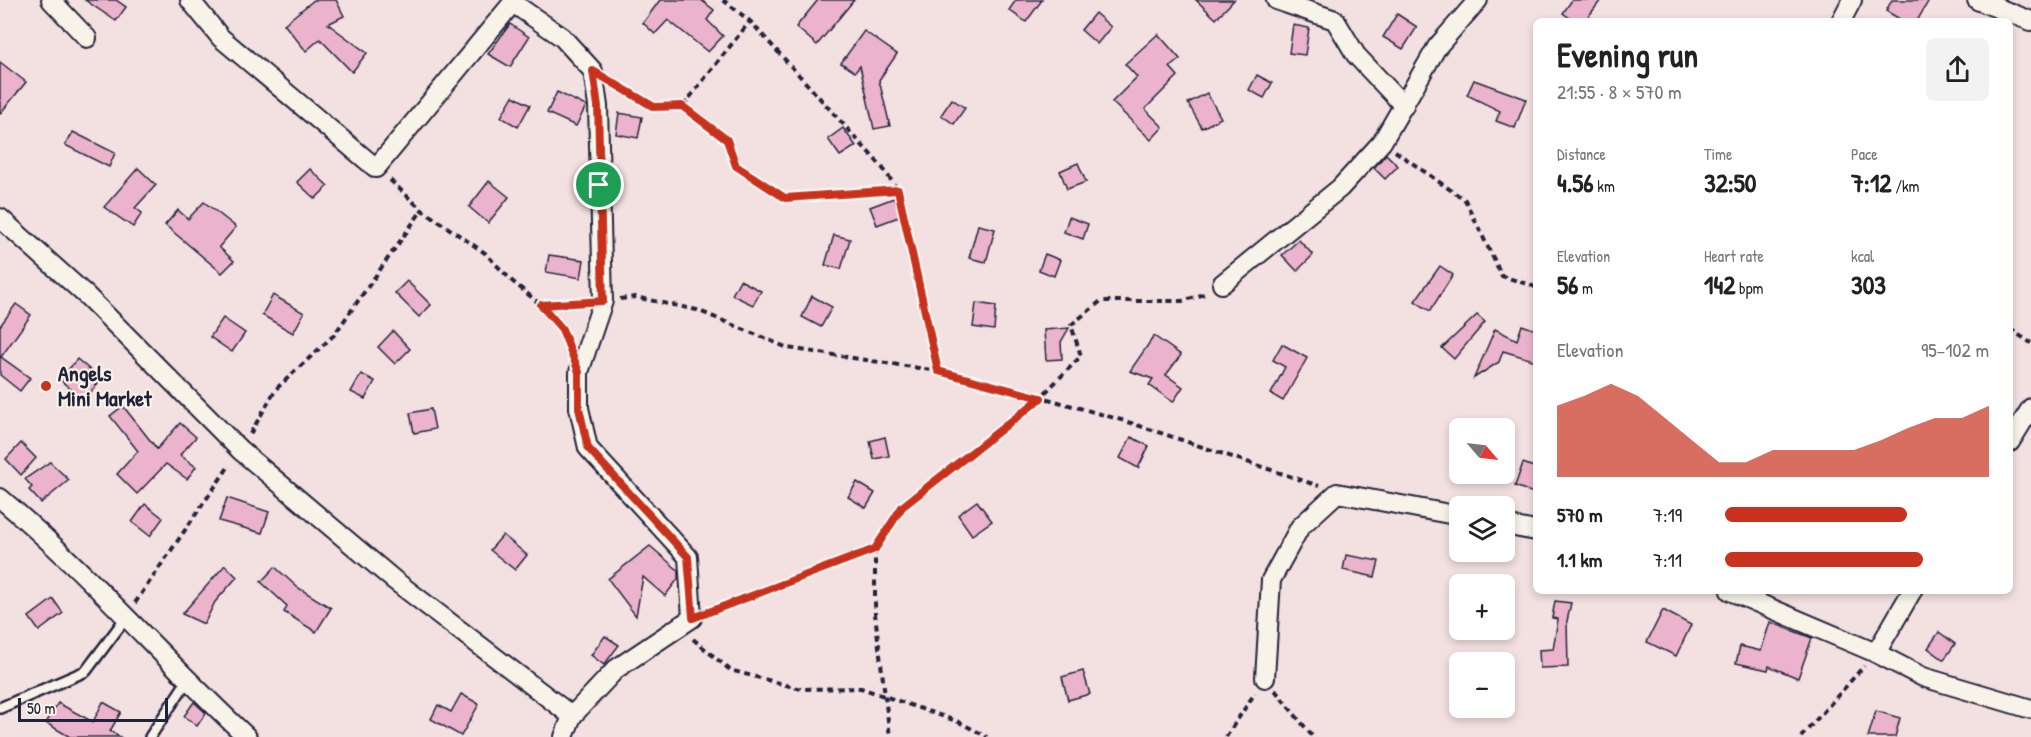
<!DOCTYPE html>
<meta charset="utf-8">
<style>
:root{--surface:#fff;--page:#f2f2f2;--text:#222;--muted:#767676;--accent:#c8321e}
body{margin:0;font-family:"Patrick Hand",sans-serif;background:var(--page);color:var(--text);height:100vh;display:flex;flex-direction:column;font-size:22px;white-space:nowrap}
*{box-sizing:border-box;margin:0}
p{font-size:20px;color:var(--muted)}
.icon{flex:none;width:33px;height:33px;fill:none;stroke:currentColor;stroke-width:2;stroke-linecap:round;stroke-linejoin:round}
.map{position:relative;flex:1;overflow:hidden}
.side{position:absolute;left:1533px;top:18px;width:480px;height:576px;display:flex;flex-direction:column;background:var(--surface);border-radius:9px;box-shadow:0 3px 9px #0003}
.side>*{flex:none}
.needle{width:39px;rotate:118deg}
.buttons{position:absolute;left:1449px;top:418px;display:grid;gap:12px}
.buttons a{display:grid;place-items:center;width:66px;height:66px;border-radius:9px;background:var(--surface);box-shadow:0 3px 9px #0003;font-size:30px}
.scale{position:absolute;left:18px;bottom:15px;width:150px;box-sizing:border-box;padding-left:6px;border:3px solid #22223b;border-top:0;font-size:16px;line-height:21px;white-space:nowrap;color:#22223b;-webkit-text-stroke:4px #f7f3e8;paint-order:stroke}
.pin{position:absolute;display:grid;place-items:center;width:51px;height:51px;color:#fff;margin:-26px;border:3px solid #fff;border-radius:50%;box-shadow:0 2px 6px #0007}
.round{display:grid;place-items:center;flex:none;width:63px;height:63px;border-radius:9px;background:var(--page)}
.headline{display:flex;align-items:center;justify-content:space-between;height:102px;padding:0 24px}
h1{font-size:33px;font-weight:800;line-height:45px}
.metrics{display:grid;grid-template-columns:repeat(3,1fr);gap:9px;height:102px;padding:6px 24px}
.metrics div{display:grid;align-content:center}
.metrics b{font-size:26px;font-weight:800}
.metrics small{font-size:16px;font-weight:400}
.metrics p{font-size:16px}
.chart{height:168px;padding:12px 24px}
.chart p{display:flex;justify-content:space-between}
.chart svg{width:100%;height:108px;margin-top:6px;fill:var(--accent);opacity:.7}
ul{padding:0 24px;list-style:none;font-size:20px}
li{display:grid;grid-template-columns:96px 72px 1fr;align-items:center;height:45px}
li i{height:15px;border-radius:8px;background:var(--accent)}
.map>svg:first-child{display:block}
</style>
<div class="map">
<svg width="2031" height="737" viewBox="0 0 2031 737">
<rect width="100%" height="100%" fill="#f3e0e0"/>
<filter id="ink" filterUnits="userSpaceOnUse"><feTurbulence type="fractalNoise" baseFrequency=".0167" numOctaves="2"/><feDisplacementMap in="SourceGraphic" scale="12" xChannelSelector="R" yChannelSelector="G"/><feConvolveMatrix kernelMatrix="1 2 1 2 8 2 1 2 1" color-interpolation-filters="sRGB"/></filter>
<g filter="url(#ink)">
<g fill="#ebb4cc" stroke="#22223b" stroke-width="1.5">
<path d="M85 0H116L126 7 116 21Z"/>
<path d="M314 0H336L344 16 328 24 367 53 352 72 320 39 306 51 284 24Z"/>
<path d="M660 0H701L714 10 707 20 723 36 708 52 668 20 655 34 643 23Z"/>
<path d="M818 0H854L817 45 796 27Z"/>
<path d="M1016 0H1042L1026 22 1009 10Z"/>
<path d="M1196 0H1234L1216 19Z"/>
<path d="M1572 0H1601L1585 21H1574L1563 13Z"/>
<path d="M1892 0H1929L1917 21H1903L1886 11Z"/>
<path d="M1095 13 1111 27 1097 44 1081 30Z"/>
<path d="M1397 14 1417 27 1403 49 1383 37Z"/>
<path d="M510 24 529 37 510 67 488 54Z"/>
<path d="M1293 25 1309 28 1305 55 1289 53Z"/>
<path d="M864 31 897 54 879 80 890 126 874 129 860 66 855 72 841 63Z"/>
<path d="M1158 34 1180 59 1170 67 1178 76 1145 109 1163 127 1151 140 1112 102 1137 77 1125 64Z"/>
<path d="M0 62 26 82 0 114Z"/>
<path d="M1257 75 1272 83 1264 98 1249 90Z"/>
<path d="M1474 80 1526 99 1515 128 1496 121 1500 111 1467 95Z"/>
<path d="M557 92 586 106 576 126 547 113Z"/>
<path d="M1207 93 1221 118 1202 128 1188 103Z"/>
<path d="M513 96 530 105 518 127 501 117Z"/>
<path d="M952 99 965 108 954 124 941 115Z"/>
<path d="M619 113 642 117 638 138 616 134Z"/>
<path d="M843 128 856 146 840 156 828 139Z"/>
<path d="M73 132 115 153 109 167 65 145Z"/>
<path d="M1386 154 1398 166 1385 179 1374 168Z"/>
<path d="M1078 163 1086 182 1067 189 1060 171Z"/>
<path d="M138 168 156 185 135 208 142 213 133 227 104 207Z"/>
<path d="M310 169 328 186 315 199 297 182Z"/>
<path d="M489 181 509 197 488 223 469 207Z"/>
<path d="M894 198 901 216 877 225 870 207Z"/>
<path d="M204 202 236 227 219 247 234 261 222 273 165 225 178 210 188 219Z"/>
<path d="M1069 217 1088 224 1083 239 1064 232Z"/>
<path d="M978 225 995 229 986 262 969 258Z"/>
<path d="M834 235 850 239 841 269 825 265Z"/>
<path d="M1299 240 1313 255 1297 271 1282 255Z"/>
<path d="M1045 254 1060 260 1054 276 1039 270Z"/>
<path d="M549 255 584 260 581 278 546 272Z"/>
<path d="M1440 266 1453 275 1430 311 1415 301Z"/>
<path d="M740 280 761 291 753 305 732 295Z"/>
<path d="M407 281 431 305 419 317 395 293Z"/>
<path d="M273 295 304 313 293 333 262 315Z"/>
<path d="M812 296 832 307 821 327 802 317Z"/>
<path d="M976 303 996 306 994 330 973 327Z"/>
<path d="M16 304 31 315 1 357 30 378 20 391 0 375V326Z"/>
<path d="M1477 315 1485 322 1454 359 1442 348Z"/>
<path d="M223 318 245 333 232 352 210 337Z"/>
<path d="M1522 325 1536 330V361L1503 351 1499 362 1474 378 1495 329 1517 340Z"/>
<path d="M1069 328 1061 342 1062 359 1046 360 1044 330Z"/>
<path d="M393 331 410 349 395 364 378 347Z"/>
<path d="M1154 336 1181 355 1166 375 1183 387 1173 402 1149 385 1153 379 1130 371Z"/>
<path d="M1282 344 1307 358 1283 401 1271 394 1285 367 1273 360Z"/>
<path d="M77 359 101 379 87 397H80L60 380Z"/>
<path d="M361 374 375 381 365 399 351 392Z"/>
<path d="M123 406 157 449 180 423 196 437 180 455 196 467 187 479 166 464 137 494 117 474 138 451 110 416Z"/>
<path d="M431 409 435 429 414 433 410 413Z"/>
<path d="M885 437 889 456 874 459 870 441Z"/>
<path d="M1131 437 1149 446 1138 468 1120 458Z"/>
<path d="M21 443 36 458 21 475 6 459Z"/>
<path d="M50 462 69 480 41 503 29 490 32 487 25 479Z"/>
<path d="M1523 463 1536 468V494L1515 486Z"/>
<path d="M857 482 875 493 866 508 848 497Z"/>
<path d="M227 498 269 512 262 533 219 521Z"/>
<path d="M977 501 992 521 972 535 958 515Z"/>
<path d="M145 504 163 518 150 536 132 522Z"/>
<path d="M503 535 527 555 515 570 490 550Z"/>
<path d="M650 546 678 570V579L665 596 643 577 636 616 608 579Z"/>
<path d="M1346 555 1379 561 1375 577 1343 570Z"/>
<path d="M225 565 237 577 215 602 204 624 182 614Z"/>
<path d="M275 567 297 587 331 608 316 632 284 612 287 606 261 582Z"/>
<path d="M53 599 63 613 39 631 29 617Z"/>
<path d="M1555 601 1571 603 1567 621 1568 667 1540 668 1539 650 1553 649 1558 619 1552 618Z"/>
<path d="M1663 610 1691 625 1676 656 1647 642Z"/>
<path d="M1770 622 1812 638 1798 678 1769 666 1768 670 1736 663 1740 646 1761 651Z"/>
<path d="M1939 632 1955 644 1944 660 1928 648Z"/>
<path d="M605 636 619 645 604 665 591 655Z"/>
<path d="M1083 671 1090 694 1068 700 1062 677Z"/>
<path d="M461 694 479 704 461 736 431 719 438 705 451 712Z"/>
<path d="M103 702 121 712 110 731 120 737H70L46 723 58 703 93 722Z"/>
<path d="M194 702 206 713 197 726 184 716Z"/>
<path d="M1876 711 1900 718 1895 737H1868Z"/>
</g>
<g fill="none" stroke-linecap="round" stroke-linejoin="round">
<defs>
<g id="service">
<path d="M0 708 86 671 125 619"/>
<path d="M150 737 187 681"/>
</g>
<g id="minor">
<path d="M51 0 87 38"/>
<path d="M190 0 221 38 376 168 515 0"/>
<path d="M1276 0 1335 20 1356 55 1404 106"/>
<path d="M1977 0 2031 21"/>
<path d="M513 3 562 37 593 71 598 106 603 301 579 372V408L588 448 688 557 692 618 616 669 572 716 564 737"/>
<path d="M1841 21 1852 0"/>
<path d="M0 218 87 296 240 450 394 580 572 716"/>
<path d="M1222 284 1340 188 1382 142 1437 47 1478 0"/>
<path d="M2010 442 2031 408"/>
<path d="M0 498C88 572 163 659 247 737"/>
<path d="M1504 525 1536 531"/>
<path d="M1730 591 1876 653 1923 677 2031 709"/>
<path d="M1876 653 1912 591"/>
<path d="M1265 678 1271 580 1300 527 1337 493 1460 516"/>
</g>
</defs>
<use href="#service" stroke="#22223b" stroke-width="14"/>
<use href="#minor" stroke="#22223b" stroke-width="22"/>
<g stroke="#22223b" stroke-width="4" stroke-dasharray="6 4.5" stroke-linecap="butt">
<path d="M723 0 750 21 882 167 898 190 938 371"/>
<path d="M613 83 654 107 683 106 727 140 736 166 785 198 898 190"/>
<path d="M683 106 750 21"/>
<path d="M1395 151 1465 200 1502 276 1536 287"/>
<path d="M390 180 422 210 485 253 512 281 541 305 562 329 569 346"/>
<path d="M620 299 635 297 697 310 788 348 938 371 1041 397 1125 421 1319 486"/>
<path d="M541 305 585 302"/>
<path d="M2010 329 2031 343"/>
<path d="M250 434 276 389 334 335 422 210"/>
<path d="M875 549V614L890 737"/>
<path d="M135 603 229 466"/>
<path d="M710 612 875 549 902 507 1041 397 1081 356 1071 325 1101 301H1182L1208 293"/>
<path d="M693 639 730 670 801 689 861 688 959 722 987 737"/>
<path d="M1275 690 1313 737"/>
<path d="M1226 737 1255 693"/>
<path d="M1801 737 1864 666"/>
</g>
<use href="#service" stroke="#f7f3e8" stroke-width="9"/>
<use href="#minor" stroke="#f7f3e8" stroke-width="18"/>
</g>
</g>
<g fill="none" stroke-linecap="round" stroke-linejoin="round" filter="url(#ink)">
<defs>
<path id="route" d="M593 71 654 107 682 106 727 140 736 166 785 198 898 190 938 371 1041 398 902 507 875 549 693 618 688 557 588 448 579 408V372L562 329 541 305 603 301 598 106Z"/>
</defs>
<use href="#route" stroke="#fff" stroke-width="12"/>
<use href="#route" stroke="#c8321e" stroke-width="8"/>
</g>
<circle fill="#c8321e" stroke="#f7f3e8" stroke-width="2" cx="46" cy="386" r="6"/>
<g text-anchor="middle" stroke-width="4.5" stroke-linejoin="round" paint-order="stroke">
<g font-size="22" font-weight="bold" fill="#22223b" stroke="#f7f3e8" text-anchor="start">
<text x="58" y="381">Angels<tspan x="58" dy="25">Mini Market</tspan></text>
</g>
</g>
</svg>
<div class="buttons">
<a><svg class="needle" viewBox="-14 -14 28 28"><path d="M0-13l5 13h-10z" fill="#e53935"/><path d="M0 13l5-13h-10z" fill="#767676"/></svg></a>
<a><svg class="icon" aria-label="layers" viewBox="0 0 24 24"><path d="M12 4l9 5-9 5-9-5zM3 14l9 5 9-5"/></svg></a>
<a>+</a>
<a>−</a>
</div>
<div class="scale">50 m</div>
<div class="pin" style="left:599px;top:185px;background:#1e9e55"><svg class="icon" aria-label="arrive" viewBox="0 0 24 24"><path d="M6 21V4h12l-3 4 3 4H6"/></svg></div>
<section class="side">
<div class="headline"><div><h1>Evening run</h1><p>21:55 · 8 × 570 m</p></div><a class="round"><svg class="icon" aria-label="share" viewBox="0 0 24 24"><path d="M12 15V3M7 8l5-5 5 5M5 13v7h14v-7"/></svg></a></div>
<div class="metrics">
<div><p>Distance</p><b>4.56<small> km</small></b></div>
<div><p>Time</p><b>32:50</b></div>
<div><p>Pace</p><b>7:12<small> /km</small></b></div>
</div>
<div class="metrics">
<div><p>Elevation</p><b>56<small> m</small></b></div>
<div><p>Heart rate</p><b>142<small> bpm</small></b></div>
<div><p>kcal</p><b>303</b></div>
</div>
<div class="chart"><p><span>Elevation</span>95–102 m</p>
<svg viewBox="0 0 160 44" preserveAspectRatio="none"><path d="M0 44V15L10 11L20 6L30 11L40 20L50 29L60 38L70 38L80 33L90 33L100 33L110 33L120 29L130 24L140 20L150 20L160 15V44z"/></svg>
</div>
<ul>
<li><b>570 m</b>7:19<i style="width:69%"></i></li>
<li><b>1.1 km</b>7:11<i style="width:75%"></i></li>
</ul>
</section>
</div>
